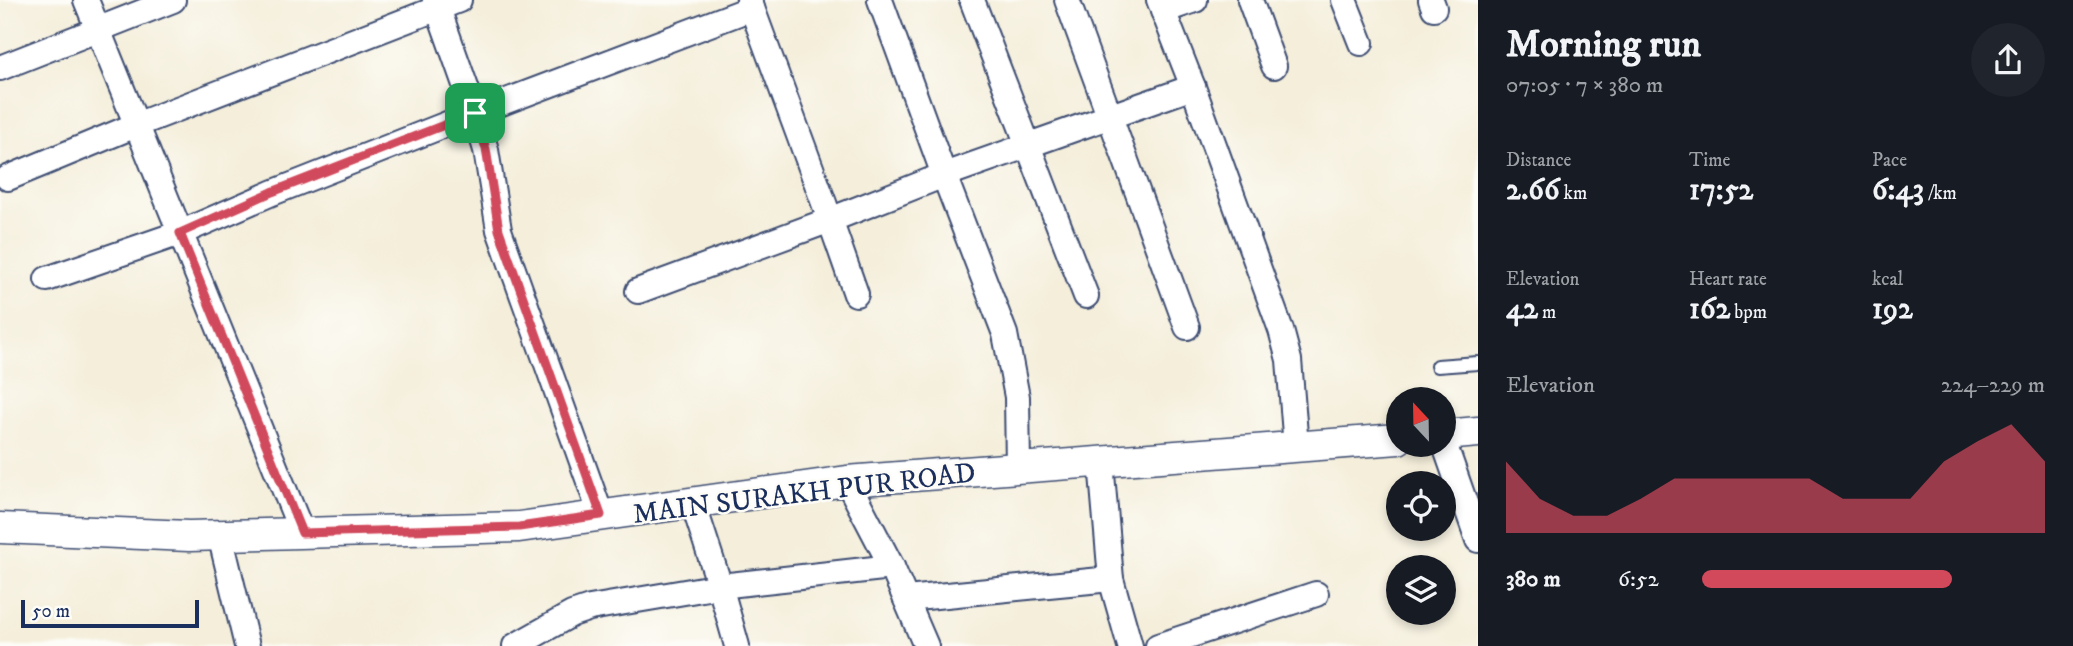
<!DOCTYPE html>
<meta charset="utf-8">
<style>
:root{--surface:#171b24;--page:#20242c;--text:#f1f3f6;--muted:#9ea1a6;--accent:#d1495b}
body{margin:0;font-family:"IM FELL DW Pica",serif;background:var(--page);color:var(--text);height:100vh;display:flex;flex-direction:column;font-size:26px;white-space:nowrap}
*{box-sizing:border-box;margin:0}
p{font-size:23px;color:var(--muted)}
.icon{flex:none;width:38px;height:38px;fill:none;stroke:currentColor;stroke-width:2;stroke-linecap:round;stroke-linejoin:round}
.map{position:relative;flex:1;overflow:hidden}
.drawer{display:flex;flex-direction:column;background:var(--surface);width:595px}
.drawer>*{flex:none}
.needle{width:46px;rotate:338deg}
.buttons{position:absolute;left:1386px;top:387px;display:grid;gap:14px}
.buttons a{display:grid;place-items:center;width:70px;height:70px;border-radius:50%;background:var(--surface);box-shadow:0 4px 10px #0003;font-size:35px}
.scale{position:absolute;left:21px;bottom:18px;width:178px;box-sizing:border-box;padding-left:7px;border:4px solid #1b2f5e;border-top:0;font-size:19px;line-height:24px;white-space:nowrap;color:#1b2f5e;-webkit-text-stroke:5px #fdfcf7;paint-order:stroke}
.pin{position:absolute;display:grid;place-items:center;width:60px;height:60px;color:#fff;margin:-30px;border-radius:14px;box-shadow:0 4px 10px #0006}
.round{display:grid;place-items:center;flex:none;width:74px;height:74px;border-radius:37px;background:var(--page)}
.head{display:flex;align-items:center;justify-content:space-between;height:119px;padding:0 28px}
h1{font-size:38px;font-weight:700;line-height:52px}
.figures{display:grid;grid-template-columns:repeat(3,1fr);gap:10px;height:119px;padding:7px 28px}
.figures div{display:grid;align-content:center}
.figures b{font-size:30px;font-weight:700}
.figures small{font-size:19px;font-weight:400}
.figures p{font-size:19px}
.chart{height:196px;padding:14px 28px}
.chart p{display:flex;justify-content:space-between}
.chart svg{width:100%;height:126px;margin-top:7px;fill:var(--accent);opacity:.7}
ul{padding:0 28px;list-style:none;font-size:23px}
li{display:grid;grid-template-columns:112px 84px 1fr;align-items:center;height:52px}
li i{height:18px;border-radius:9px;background:var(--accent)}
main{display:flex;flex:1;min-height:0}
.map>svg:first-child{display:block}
</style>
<main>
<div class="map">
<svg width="1478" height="646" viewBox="0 0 1478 646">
<rect width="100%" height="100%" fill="#fdfcf7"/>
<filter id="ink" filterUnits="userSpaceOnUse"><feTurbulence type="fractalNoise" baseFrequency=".0143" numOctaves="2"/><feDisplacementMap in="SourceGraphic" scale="14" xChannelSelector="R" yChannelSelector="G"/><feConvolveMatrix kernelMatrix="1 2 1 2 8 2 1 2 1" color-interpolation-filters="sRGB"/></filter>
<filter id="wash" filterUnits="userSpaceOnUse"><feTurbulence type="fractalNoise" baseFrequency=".00686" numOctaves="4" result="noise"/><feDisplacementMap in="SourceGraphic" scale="28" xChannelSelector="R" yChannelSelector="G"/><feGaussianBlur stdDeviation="1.57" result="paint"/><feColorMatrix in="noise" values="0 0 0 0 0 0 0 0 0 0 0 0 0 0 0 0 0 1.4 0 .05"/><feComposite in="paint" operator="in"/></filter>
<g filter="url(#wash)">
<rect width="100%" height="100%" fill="#f4eeda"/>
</g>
<g filter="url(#ink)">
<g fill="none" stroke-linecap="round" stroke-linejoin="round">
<defs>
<path id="service" d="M1437 366 1478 363"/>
<g id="minor">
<path d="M86 0 302 533"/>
<path d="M435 0 475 113 486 150 499 230 601 515"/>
<path d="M749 0 824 203 856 294"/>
<path d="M880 0 944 175 1005 334 1017 397 1018 468"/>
<path d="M972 0 1086 296"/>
<path d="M1067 0 1187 327"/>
<path d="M1159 0 1193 87 1281 330 1289 360 1296 447"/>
<path d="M1250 0 1274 66"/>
<path d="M1344 0 1361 43"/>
<path d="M1431 0 1434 8"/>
<path d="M1163 11 1195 0"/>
<path d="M0 68 173 0"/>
<path d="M8 178 136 125 459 0"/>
<path d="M47 279 180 233 272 193 475 113 752 8"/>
<path d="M638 291 830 220 944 175 1193 87"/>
<path d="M1444 443 1478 540"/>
<path d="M1101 462 1111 579 1130 646"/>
<path d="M847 481 892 567 926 646"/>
<path d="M693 503 720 586 737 646"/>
<path d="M220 535 247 646"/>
<path d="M906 599 1111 579"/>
<path d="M515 646 572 614 590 608 720 586 892 567"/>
<path d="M1158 646 1316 594"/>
</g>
<g id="tertiary">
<path d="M1444 435 1478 432"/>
<path d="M0 528 189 536 519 527 847 481 1398 439"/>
</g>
</defs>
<use href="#service" stroke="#3c4c71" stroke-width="16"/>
<use href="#minor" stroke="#3c4c71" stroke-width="28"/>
<use href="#tertiary" stroke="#3c4c71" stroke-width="33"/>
<use href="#service" stroke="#fff" stroke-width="12"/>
<use href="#minor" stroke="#fff" stroke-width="24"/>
<use href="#tertiary" stroke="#fff" stroke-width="30"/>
</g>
</g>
<g fill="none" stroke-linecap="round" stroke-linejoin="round" filter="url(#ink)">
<defs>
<path id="route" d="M475 113 486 149 499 230 601 515 519 527 302 533 180 233 272 192Z"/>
</defs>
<use href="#route" stroke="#fff" stroke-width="14"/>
<use href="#route" stroke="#d1495b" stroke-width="9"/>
</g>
<g text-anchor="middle" stroke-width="5" stroke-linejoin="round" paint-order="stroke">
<g font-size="28" fill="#1b2f5e" stroke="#fdfcf7">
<text transform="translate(804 492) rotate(-7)" y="10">MAIN SURAKH PUR ROAD</text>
</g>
</g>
</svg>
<div class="buttons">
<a><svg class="needle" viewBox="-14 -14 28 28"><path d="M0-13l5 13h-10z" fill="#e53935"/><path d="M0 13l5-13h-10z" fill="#9ea1a6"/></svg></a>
<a><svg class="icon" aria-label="locate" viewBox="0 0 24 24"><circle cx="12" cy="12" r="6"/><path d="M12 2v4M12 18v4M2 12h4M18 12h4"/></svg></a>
<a><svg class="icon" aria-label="layers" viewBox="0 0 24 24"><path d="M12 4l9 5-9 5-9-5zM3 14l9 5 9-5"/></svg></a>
</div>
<div class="scale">50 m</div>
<div class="pin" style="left:475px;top:113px;background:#1e9e55"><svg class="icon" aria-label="arrive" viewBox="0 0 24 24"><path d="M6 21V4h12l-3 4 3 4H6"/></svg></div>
</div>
<section class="drawer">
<div class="head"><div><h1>Morning run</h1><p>07:05 · 7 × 380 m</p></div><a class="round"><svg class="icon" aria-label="share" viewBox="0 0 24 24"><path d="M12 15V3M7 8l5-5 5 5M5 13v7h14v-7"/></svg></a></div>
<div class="figures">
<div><p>Distance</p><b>2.66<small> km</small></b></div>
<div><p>Time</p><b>17:52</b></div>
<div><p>Pace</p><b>6:43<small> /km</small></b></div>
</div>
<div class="figures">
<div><p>Elevation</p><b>42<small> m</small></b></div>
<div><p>Heart rate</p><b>162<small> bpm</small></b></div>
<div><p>kcal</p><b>192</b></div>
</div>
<div class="chart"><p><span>Elevation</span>224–229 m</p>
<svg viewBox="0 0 160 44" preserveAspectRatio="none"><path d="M0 44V19L10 32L20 38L30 38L40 32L50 25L60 25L70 25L80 25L90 25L100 32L110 32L120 32L130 19L140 12L150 6L160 19V44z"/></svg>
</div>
<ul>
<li><b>380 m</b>6:52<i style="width:73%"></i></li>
</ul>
</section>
</main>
